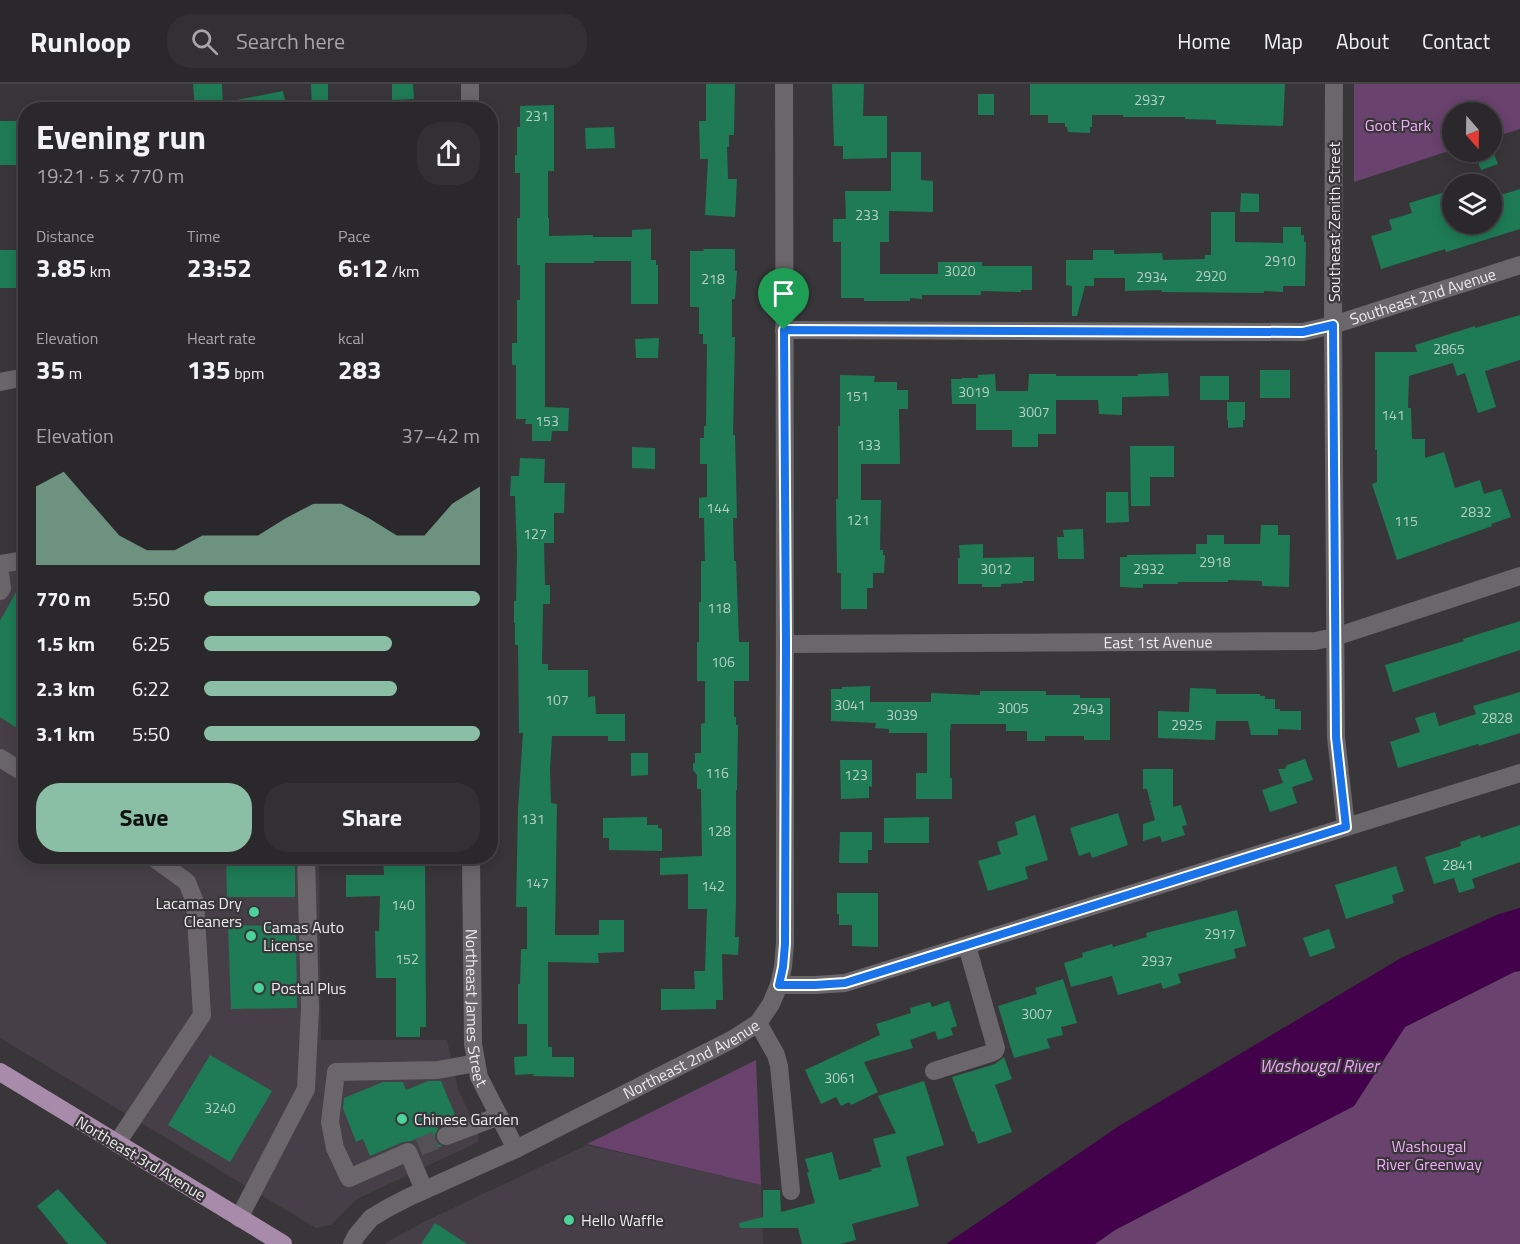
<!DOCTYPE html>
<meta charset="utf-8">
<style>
:root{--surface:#2b282b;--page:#333033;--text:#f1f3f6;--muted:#a6a6a9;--line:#474447;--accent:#8abfa5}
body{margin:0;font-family:"Titillium Web",sans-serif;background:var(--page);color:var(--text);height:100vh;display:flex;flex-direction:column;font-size:22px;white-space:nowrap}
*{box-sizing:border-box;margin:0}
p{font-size:20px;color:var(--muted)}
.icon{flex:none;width:33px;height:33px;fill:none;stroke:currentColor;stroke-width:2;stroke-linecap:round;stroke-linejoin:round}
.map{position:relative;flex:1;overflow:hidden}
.drawer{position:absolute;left:18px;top:18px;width:480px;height:762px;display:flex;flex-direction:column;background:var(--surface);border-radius:24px;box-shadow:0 3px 15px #0003,0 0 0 2px var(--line)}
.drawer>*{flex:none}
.needle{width:39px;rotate:160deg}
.fabs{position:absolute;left:1442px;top:18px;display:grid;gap:12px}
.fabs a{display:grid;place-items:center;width:60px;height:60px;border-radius:50%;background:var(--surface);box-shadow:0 3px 15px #0003,0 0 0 2px var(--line);font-size:30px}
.pin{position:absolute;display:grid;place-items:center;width:51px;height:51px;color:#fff;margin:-62px -26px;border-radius:50% 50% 50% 0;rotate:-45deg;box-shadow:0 0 6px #0007}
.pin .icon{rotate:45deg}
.round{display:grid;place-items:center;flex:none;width:63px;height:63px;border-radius:24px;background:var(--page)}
.overview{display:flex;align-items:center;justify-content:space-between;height:102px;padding:0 18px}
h1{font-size:33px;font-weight:700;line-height:45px}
.figures{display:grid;grid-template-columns:repeat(3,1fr);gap:9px;height:102px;padding:6px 18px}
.figures div{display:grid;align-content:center}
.figures b{font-size:26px;font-weight:700}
.figures small{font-size:16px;font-weight:400}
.figures p{font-size:16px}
.chart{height:168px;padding:12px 18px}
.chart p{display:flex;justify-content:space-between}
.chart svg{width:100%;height:108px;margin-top:6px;fill:var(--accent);opacity:.7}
.button{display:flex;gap:12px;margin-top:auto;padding:12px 18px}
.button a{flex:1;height:69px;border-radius:24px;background:var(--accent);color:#111;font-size:24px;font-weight:700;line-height:69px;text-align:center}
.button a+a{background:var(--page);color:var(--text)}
ul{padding:0 18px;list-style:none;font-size:20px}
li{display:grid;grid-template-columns:96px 72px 1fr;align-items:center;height:45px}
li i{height:15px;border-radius:8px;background:var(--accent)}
header{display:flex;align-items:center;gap:36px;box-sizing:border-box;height:84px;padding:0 30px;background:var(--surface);border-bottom:2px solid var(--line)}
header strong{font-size:28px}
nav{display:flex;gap:33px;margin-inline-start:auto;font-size:21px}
.search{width:420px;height:54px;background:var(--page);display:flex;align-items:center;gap:15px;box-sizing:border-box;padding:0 21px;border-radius:24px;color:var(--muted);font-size:22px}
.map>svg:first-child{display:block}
</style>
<header>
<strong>Runloop</strong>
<div class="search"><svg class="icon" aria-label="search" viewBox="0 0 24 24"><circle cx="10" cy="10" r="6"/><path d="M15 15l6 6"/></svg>Search here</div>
<nav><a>Home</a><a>Map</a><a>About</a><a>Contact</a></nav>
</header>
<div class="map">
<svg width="1520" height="1160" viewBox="0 0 1520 1160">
<rect width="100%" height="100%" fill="#393639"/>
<g fill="#463f47">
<path d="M25 466 26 772 319 773 321 956H447L458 1005 479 1049 478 1058 357 1115 331 1141 316 1144 0 954V471Z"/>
<path d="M587 1061 761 1101 763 1160H386L387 1158 426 1137Z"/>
</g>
<g fill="#69426e">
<path d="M1354 0H1520V45L1491 54V28H1452V66L1354 98Z"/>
<path d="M1520 887V1160H1095L1115 1146 1354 1022 1405 943 1514 888Z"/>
<path d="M756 976 761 1101 587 1060Z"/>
</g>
<path fill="#44014b" d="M1520 824V887L1514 888 1405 943 1354 1022 1115 1146 1095 1160H946L1119 1042 1401 874 1499 830Z"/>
<g fill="#1e7b56">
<path d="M193 0H222L223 26H195Z"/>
<path d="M311 0H328V26H312Z"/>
<path d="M392 0H413L414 15 392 16Z"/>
<path d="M706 0H735L734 51H729V63H727L728 95H737L735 133 705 131 708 75H700V73L699 37H706Z"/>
<path d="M832 0H864L863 32H887V74L843 75V62H834Z"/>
<path d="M1030 0H1285L1283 42 1216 40V36L1185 35V33H1123V31H1092V43H1090V49L1068 48 1067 43H1065V39H1048V31H1030Z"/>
<path d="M283 7 287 26H228L227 18Z"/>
<rect x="978" y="10" width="16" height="21"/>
<path d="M554 21V87H548V134H549V152L593 151V153H632V146L651 145V176H656V181H658V220H631V177H594V179H545V323L569 324 568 347H552L551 357H532V340H525L526 335H516V281H512V259H517V216H520V181H517V134H520V89H515V71H517V43H520V22Z"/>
<path d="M0 37H23V63H26V79H16V81H0Z"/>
<path d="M614 43 615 64 586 65 585 44Z"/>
<path d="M891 68H921V96L933 97V128L889 127V158H880V190H938V178H982V182H1032V206H1021V208L981 207V211H922V215L910 214V217H864V214H841V158H833V135H846L845 107H891Z"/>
<path d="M1474 68H1493L1498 80 1481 86Z"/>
<path d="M1520 105V145L1446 168 1445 165 1381 185 1371 152 1392 146 1389 136 1412 129 1409 119 1452 106V140H1491V114Z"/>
<path d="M1241 109 1259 110V128H1240Z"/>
<path d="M1211 128H1235V158L1283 159V143H1301V151H1304V158H1306L1305 202H1283V208L1264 207V209L1162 208 1161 206 1125 207V194H1094V202H1085L1077 232H1072V202L1066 201V176H1093V166H1114V170L1162 169 1163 176 1205 175V171H1211Z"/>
<path d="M703 165H735V187H737L735 215H732V253H735L733 351H735L737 434H733L734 477H736L739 558H749V597H734V633H736V641H738L737 706H736V816L735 853H739L738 871 722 870 723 916H716V925L661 926V905H695L694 887H705L707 825H688V790L660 791V774L702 772 701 705H697V691L693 686V680L695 678V669H701V640L705 639V597H697V558H699V518H701V477H705L704 434H699V414L707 413V380H700V354H704V342H706L707 260H703V250H699V223H690V167H704Z"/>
<path d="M0 166H26V197H18L19 204H0Z"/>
<path d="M1520 231V276L1485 287 1496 323 1478 329 1465 289 1457 292 1453 279 1409 292 1408 324H1411L1412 355H1425V374L1444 368 1455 404 1480 396 1484 410 1501 405 1511 433 1491 440 1492 442 1397 476 1372 400 1377 398V366H1375V268H1417L1415 261 1475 242V244Z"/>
<path d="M659 254 658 274H636L635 255Z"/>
<rect x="1260" y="286" width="30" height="28"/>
<path d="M1168 289 1169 312 1122 313V331L1099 330 1098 316H1056V350H1038V363H1012V346H976V320H952L951 295H962V294H978V291L995 290 996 307H1028L1029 290H1056V292H1138V290Z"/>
<path d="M840 291 875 292 874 298H897V306H908V325H899L900 380H861V416H881L880 466H883V471H885L884 489H873V504H867V525H841V489H837L836 415H838V342H840Z"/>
<rect x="1200" y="292" width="29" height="24"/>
<path d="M1227 318H1245V336H1243V343L1228 344V336H1227Z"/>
<path d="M1130 362H1174V393H1150V422H1131Z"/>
<path d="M632 363 655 364V385L632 384Z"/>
<path d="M520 374 545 375 544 399H565L564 429H554V459H544L545 501H550V520H543L542 580H548V586H588V613L595 612 596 630H625V657H608V652H552L550 685 551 719 557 720 555 851H599V836H624V868L598 869 599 879 548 878V963H552V973H574V993L533 992 534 990 515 991 514 973 527 972V940H518V900H520L521 865H527V823H516L518 725 523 649H519L518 561H515V539H514V517H516L517 471 515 412H510L511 392H519Z"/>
<path d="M1106 408H1128L1129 438 1106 439Z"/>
<path d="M1261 441H1278V451H1290L1289 503 1262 502V497L1228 496V498H1178V500H1143V504L1120 503V473H1127V471L1196 470V460H1207V451H1224V460H1260Z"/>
<path d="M1083 445 1084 475H1058L1057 453H1064L1063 446Z"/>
<path d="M983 460V474L1034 473V497H1023V499L1001 500V503H982V500H958V474H960L959 461Z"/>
<path d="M26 490V650L0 633V537Z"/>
<path d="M1520 537V566L1393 608 1385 581 1464 557 1463 555Z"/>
<path d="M870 602V618H931V609L980 611V607H1046V611H1080V614H1110V656H1084V652H1045V657H1027V647H1006V640H951L950 648V694H952V715H916V689H927V649H889V645L875 644 876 639 831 637V605H842V603Z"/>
<path d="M1190 604 1216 605V610H1260V612H1265V615H1275V625H1280V627H1301V646L1278 645V651H1251L1248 637H1216L1215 656 1158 654V627L1189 628Z"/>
<path d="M1520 608V649L1479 662 1478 660 1398 684 1390 658 1420 648 1415 634 1435 628 1439 642 1476 630 1473 622Z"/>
<path d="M631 669H648V691L631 692Z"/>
<path d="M1305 675 1313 696 1292 703 1297 719 1270 728 1262 706 1283 699 1278 685H1285L1287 681Z"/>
<path d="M840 676H872V703L869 702V714L841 715Z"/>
<path d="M1143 685H1173V723L1181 721 1187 741 1182 742 1185 751 1162 758 1160 752 1143 757V740L1155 736 1150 718H1153L1150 717 1147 705H1143Z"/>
<path d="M1118 729 1128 761 1092 774 1090 768 1079 772 1070 744Z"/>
<path d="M1035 731 1048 776 1025 783 1028 795 988 807 978 777 1001 770 997 758 1018 751 1015 738Z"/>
<path d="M647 733V741H658V744L662 745V767L609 766V754H603V734Z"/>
<path d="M929 733V759H884V734Z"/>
<path d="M1520 741V778L1472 795 1475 804 1459 809 1454 794 1434 800 1425 773 1461 762 1460 758 1480 751 1481 754Z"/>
<path d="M840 748H872V766H868V779H839Z"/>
<path d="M226 772H295V813H227Z"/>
<path d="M383 772H425L426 943H420V953H396V894H376L375 847H379L380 812 346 813V791H384Z"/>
<path d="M1396 782 1404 807 1392 811 1394 819 1346 835 1335 801Z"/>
<path d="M837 809H878V863L852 862V841H839V830H837Z"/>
<path d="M1237 826 1246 862 1234 865 1236 874 1178 890 1181 899 1163 905 1161 899 1118 911 1112 892 1071 903 1064 879 1083 873 1082 869 1112 860 1113 863 1147 853 1146 849Z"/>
<path d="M228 841 296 842 297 924 231 925Z"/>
<path d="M1329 845 1335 864 1310 873 1303 854Z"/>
<path d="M1063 895 1077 939 1061 943 1063 951 1047 955 1050 964 1014 974 998 922 1037 910 1035 904Z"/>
<path d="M949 917 957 942 951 944 953 951 938 956 935 947 910 956 913 964 864 978 878 1008 851 1021 849 1018 841 1022 836 1013 821 1020 805 986 880 951 876 940 911 929 910 924 930 918 932 923Z"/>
<path d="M210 971 272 1007 230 1078 168 1041Z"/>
<path d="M1004 973 1012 995 995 1001 1012 1048 978 1060 974 1047 972 1048 952 993 995 980Z"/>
<path d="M428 997H441L456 1033 436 1041 438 1045 435 1050V1055L438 1060 442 1062 425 1069 420 1054 411 1057 403 1058 370 1072 363 1055 356 1058 343 1024 344 1014 383 998H403L406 1006Z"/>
<path d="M924 997 944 1061 906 1073 919 1122 852 1140 856 1156 840 1160H802L798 1144H740L739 1139 763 1133V1106H780L781 1128 815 1119 807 1089 809 1088 805 1075 832 1068 839 1096 872 1087 871 1085 881 1083 873 1055 896 1049 878 1012Z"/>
<path d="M58 1105 107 1160H68L37 1122Z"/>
<path d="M435 1139 467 1160H421Z"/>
</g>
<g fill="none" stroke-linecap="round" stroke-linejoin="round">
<path stroke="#545154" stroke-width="18" stroke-dasharray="18 9" stroke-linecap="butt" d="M419 1063 446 1052"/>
<g stroke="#6a666a" stroke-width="18">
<path d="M470 0V26"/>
<path d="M1334 0 1333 241 1336 653 1346 743"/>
<path id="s1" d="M784 246 1303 248 1333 241 1520 181"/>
<path d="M0 298 26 293"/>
<path d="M0 480 26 476"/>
<path d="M0 490 2 504 0 507"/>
<path id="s2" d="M786 560 1315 557 1335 553 1520 492"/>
<path d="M0 674 26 690"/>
<path id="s3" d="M471 772 473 960 479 993 516 1065"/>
<path d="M779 901H815L845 899 1520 689"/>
<path d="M758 939 776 971 779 982 791 1107"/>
<path d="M934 987 991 969 995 967 996 964 967 862"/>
<path d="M446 1052 499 1032"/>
<path d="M117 1059 202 931 195 818 187 798 151 772"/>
<path d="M424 1106 408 1068 349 1094 335 1064 330 1038 336 988 438 986 476 979"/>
<path d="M239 1134 306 1005 310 924 306 772"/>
<path id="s4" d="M352 1160 356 1152 371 1134 386 1125 407 1114 516 1065 733 955 758 939 771 920 779 901 783 883 785 859C786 573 784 286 784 0"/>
</g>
<path stroke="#a88aab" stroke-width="18" d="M0 988 283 1160"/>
</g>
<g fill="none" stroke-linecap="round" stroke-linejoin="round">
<defs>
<path id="route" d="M1333 241 1336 653 1346 743 845 899 815 901H779L783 883 785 860 786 560 784 246 1303 248Z"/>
</defs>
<use href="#route" stroke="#fff" stroke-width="12"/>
<use href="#route" stroke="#1a73e8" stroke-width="8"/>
</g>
<g fill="#4cd39a" stroke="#393639" stroke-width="2">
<circle cx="254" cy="828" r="6"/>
<circle cx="251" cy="852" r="6"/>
<circle cx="259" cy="904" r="6"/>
<circle cx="402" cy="1035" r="6"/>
<circle cx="569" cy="1136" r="6"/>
</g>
<g text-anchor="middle" stroke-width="4.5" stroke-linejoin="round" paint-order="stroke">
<g font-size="14" fill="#b8cec6">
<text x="1150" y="21">2937</text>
<text x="537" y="37">231</text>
<text x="867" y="136">233</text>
<text x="1280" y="182">2910</text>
<text x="960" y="192">3020</text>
<text x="1211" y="197">2920</text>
<text x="1152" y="198">2934</text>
<text x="713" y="200">218</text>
<text x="1449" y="270">2865</text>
<text x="974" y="313">3019</text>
<text x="857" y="317">151</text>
<text x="1034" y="333">3007</text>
<text x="1393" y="336">141</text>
<text x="547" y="342">153</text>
<text x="869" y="366">133</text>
<text x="718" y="429">144</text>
<text x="1476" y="433">2832</text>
<text x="858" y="441">121</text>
<text x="1406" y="442">115</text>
<text x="535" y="455">127</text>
<text x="1215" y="483">2918</text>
<text x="996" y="490">3012</text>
<text x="1149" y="490">2932</text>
<text x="719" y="529">118</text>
<text x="723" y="583">106</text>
<text x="557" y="621">107</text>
<text x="850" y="626">3041</text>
<text x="1013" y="629">3005</text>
<text x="1088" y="630">2943</text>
<text x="902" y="636">3039</text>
<text x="1497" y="639">2828</text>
<text x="1187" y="646">2925</text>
<text x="717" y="694">116</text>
<text x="856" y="696">123</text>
<text x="533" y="740">131</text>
<text x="719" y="752">128</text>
<text x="1458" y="786">2841</text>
<text x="537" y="804">147</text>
<text x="713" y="807">142</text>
<text x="403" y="826">140</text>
<text x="1220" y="855">2917</text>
<text x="407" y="880">152</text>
<text x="1157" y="882">2937</text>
<text x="1037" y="935">3007</text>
<text x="840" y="999">3061</text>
<text x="220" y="1029">3240</text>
</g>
<g font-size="16" fill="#f1acf9" stroke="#393639">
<text x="1398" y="47">Goot Park</text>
<text x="1429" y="1068">Washougal<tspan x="1429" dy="18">River Greenway</tspan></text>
</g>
<g font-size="16" fill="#eceaec" stroke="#393639">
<text transform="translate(1334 138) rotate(-90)" y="6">Southeast Zenith Street</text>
<text dy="6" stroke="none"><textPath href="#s1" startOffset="644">Southeast 2nd Avenue</textPath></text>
<text dy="6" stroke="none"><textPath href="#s2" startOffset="372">East 1st Avenue</textPath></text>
<text dy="6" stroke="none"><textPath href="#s3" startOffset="152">Northeast James Street</textPath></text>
<text dy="6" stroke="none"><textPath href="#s4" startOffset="390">Northeast 2nd Avenue</textPath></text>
<text transform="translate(141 1074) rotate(31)" y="6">Northeast 3rd Avenue</text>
</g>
<g font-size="16" fill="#eceaec" stroke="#393639" text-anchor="start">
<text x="242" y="825" text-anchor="end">Lacamas Dry<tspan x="242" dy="18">Cleaners</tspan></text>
<text x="263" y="849">Camas Auto<tspan x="263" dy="18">License</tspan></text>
<text x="271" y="910">Postal Plus</text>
<text x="414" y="1041">Chinese Garden</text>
<text x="581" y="1142">Hello Waffle</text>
</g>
<g font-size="18" font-style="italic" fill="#f59eff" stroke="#393639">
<text x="1319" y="988">Washougal River</text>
</g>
</g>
</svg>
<div class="fabs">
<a><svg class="needle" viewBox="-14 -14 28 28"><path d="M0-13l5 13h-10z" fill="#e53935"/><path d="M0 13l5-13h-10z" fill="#a6a6a9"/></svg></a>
<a><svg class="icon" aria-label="layers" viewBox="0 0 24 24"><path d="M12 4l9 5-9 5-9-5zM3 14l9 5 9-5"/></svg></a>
</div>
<div class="pin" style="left:784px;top:246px;background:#1e9e55"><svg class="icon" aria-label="arrive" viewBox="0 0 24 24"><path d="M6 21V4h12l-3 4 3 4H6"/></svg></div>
<section class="drawer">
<div class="overview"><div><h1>Evening run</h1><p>19:21 · 5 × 770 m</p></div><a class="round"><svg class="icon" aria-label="share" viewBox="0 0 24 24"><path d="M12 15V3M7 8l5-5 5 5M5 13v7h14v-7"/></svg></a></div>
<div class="figures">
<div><p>Distance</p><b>3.85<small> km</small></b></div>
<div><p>Time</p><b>23:52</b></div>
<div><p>Pace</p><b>6:12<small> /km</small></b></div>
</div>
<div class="figures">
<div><p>Elevation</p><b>35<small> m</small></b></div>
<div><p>Heart rate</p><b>135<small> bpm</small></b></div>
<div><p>kcal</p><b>283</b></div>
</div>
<div class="chart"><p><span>Elevation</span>37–42 m</p>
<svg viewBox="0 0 160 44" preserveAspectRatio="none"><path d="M0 44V12L10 6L20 19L30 32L40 38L50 38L60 32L70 32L80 32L90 25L100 19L110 19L120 25L130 32L140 32L150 19L160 12V44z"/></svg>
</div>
<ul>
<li><b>770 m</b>5:50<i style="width:100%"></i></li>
<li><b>1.5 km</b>6:25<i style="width:68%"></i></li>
<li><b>2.3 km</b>6:22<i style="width:70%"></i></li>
<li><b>3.1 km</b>5:50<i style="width:100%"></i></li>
</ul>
<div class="button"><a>Save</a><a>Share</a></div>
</section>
</div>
